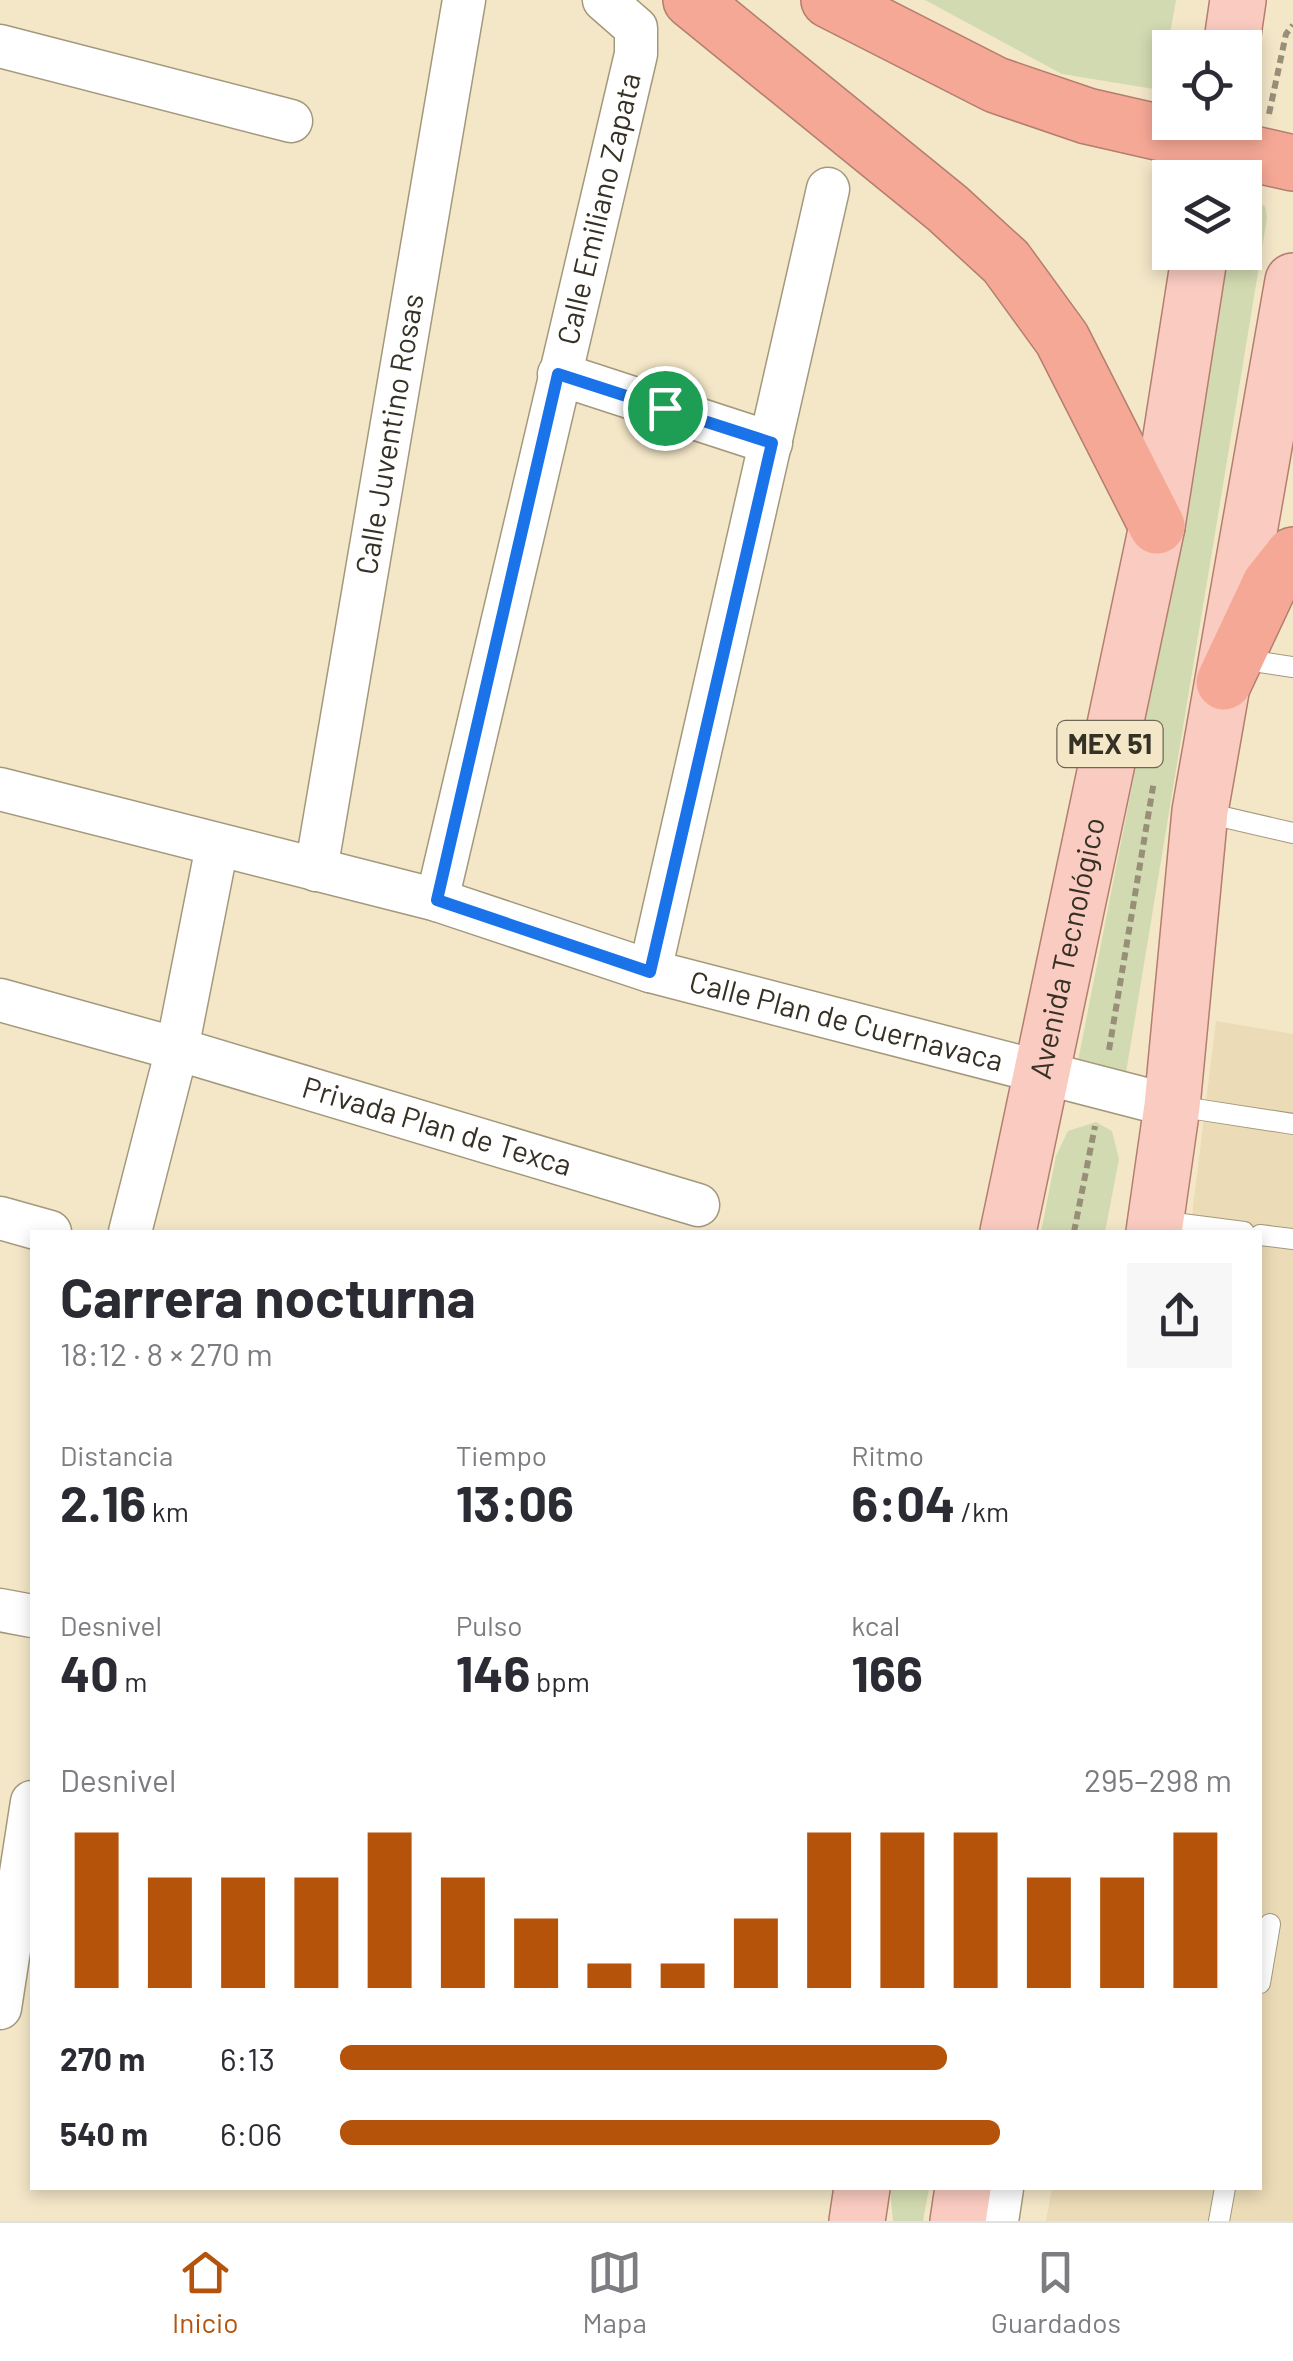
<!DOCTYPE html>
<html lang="es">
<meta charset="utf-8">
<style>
:root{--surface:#fff;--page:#f7f7f7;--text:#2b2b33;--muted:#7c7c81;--line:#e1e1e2;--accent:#b45309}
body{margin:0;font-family:Barlow,sans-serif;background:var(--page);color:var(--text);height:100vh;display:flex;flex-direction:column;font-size:38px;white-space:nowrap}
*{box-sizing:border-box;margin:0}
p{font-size:32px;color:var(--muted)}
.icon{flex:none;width:55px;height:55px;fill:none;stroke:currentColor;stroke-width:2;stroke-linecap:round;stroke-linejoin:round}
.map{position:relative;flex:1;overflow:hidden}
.sheet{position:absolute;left:30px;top:1230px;width:1232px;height:960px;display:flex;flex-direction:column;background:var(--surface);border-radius:0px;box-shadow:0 5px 15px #0003}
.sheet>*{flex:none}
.controls{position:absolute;left:1152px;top:30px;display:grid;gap:20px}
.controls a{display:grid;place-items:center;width:110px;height:110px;border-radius:0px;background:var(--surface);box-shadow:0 5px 15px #0003;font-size:50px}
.pin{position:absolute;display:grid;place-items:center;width:85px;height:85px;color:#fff;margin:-42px;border:5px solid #fff;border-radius:50%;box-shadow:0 2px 10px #0007}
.round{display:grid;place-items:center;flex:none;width:105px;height:105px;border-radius:0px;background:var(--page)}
.overview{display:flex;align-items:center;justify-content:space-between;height:170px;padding:0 30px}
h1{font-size:55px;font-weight:700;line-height:75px}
.figures{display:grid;grid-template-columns:repeat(3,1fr);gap:15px;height:170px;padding:10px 30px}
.figures div{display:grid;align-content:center}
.figures b{font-size:50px;font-weight:700}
.figures small{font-size:28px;font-weight:400}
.figures p{font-size:28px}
.chart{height:280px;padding:20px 30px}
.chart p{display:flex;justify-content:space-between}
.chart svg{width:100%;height:180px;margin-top:10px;stroke:var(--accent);stroke-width:6}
ul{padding:0 30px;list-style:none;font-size:32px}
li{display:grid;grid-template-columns:160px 120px 1fr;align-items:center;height:75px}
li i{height:25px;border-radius:12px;background:var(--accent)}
.tabs{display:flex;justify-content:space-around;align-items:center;height:140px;border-top:2px solid var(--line);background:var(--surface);font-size:28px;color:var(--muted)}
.tabs a{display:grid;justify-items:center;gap:5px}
.tabs .on{color:var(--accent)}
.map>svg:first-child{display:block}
</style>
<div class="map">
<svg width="1293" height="2221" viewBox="0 0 1293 2221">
<rect width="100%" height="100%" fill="#f4e7c8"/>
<path fill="#ebdbb6" d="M1216 1021 1293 1034V2221H1046L1052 2188H1260V1232H1190Z"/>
<g fill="#d2dab1">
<path d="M925 0H1176L1160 90 1062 74Z"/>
<path d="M1251 201 1265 206 1267 218 1126 1073 1078 1061 1193 476 1227 253 1245 252V202Z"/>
<path d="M1096 1122 1112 1131 1119 1159 1105 1232H1041L1056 1156 1068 1131Z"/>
<path d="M890 2188H929L923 2221H893Z"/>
</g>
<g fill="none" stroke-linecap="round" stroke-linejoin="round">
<defs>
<g id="service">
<path d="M1240 659 1293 667"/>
<path d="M1202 812 1293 833"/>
<path d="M1176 1106 1293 1124"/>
<path d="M1159 1221 1244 1232"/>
<path d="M1260 1235 1293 1239"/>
<path d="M1260 1983 1270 1924"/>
<path d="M1219 2221 1225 2188"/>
</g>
<g id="minor">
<path d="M0 46 291 121"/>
<path d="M559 374 771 443"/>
<path id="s1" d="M0 789 437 900 650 971 1172 1106"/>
<path id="s2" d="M316 870 464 0"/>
<path id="s3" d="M437 900 636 54V28L604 0"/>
<path d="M650 971 828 189"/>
<path id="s4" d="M0 1000 177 1049 698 1205"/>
<path d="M0 1218 50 1232"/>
<path d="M130 1232 177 1049 217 846"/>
<path d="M0 1610 32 1616"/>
<path d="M0 2008 32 1802"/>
</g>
<path id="tertiary" d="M992 2221 997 2188"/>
<g id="primary">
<path d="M1231 48 1238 0"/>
<path id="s5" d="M1008 1232 1157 526 1200 252"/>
<path d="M1154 1232 1172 1106 1200 811 1293 281"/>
<path d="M857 2221 862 2188"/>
<path d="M958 2221 963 2188"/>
</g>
<g id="motorway">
<path d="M691 0 947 208 1006 262 1062 339 1157 526"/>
<path d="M829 0 996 85 1087 116 1293 163"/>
<path d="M1224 682 1270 584 1293 555"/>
</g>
</defs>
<use href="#service" stroke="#a4987c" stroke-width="22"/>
<use href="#minor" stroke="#a4987c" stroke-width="45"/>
<use href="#tertiary" stroke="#a4987c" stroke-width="55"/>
<use href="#primary" stroke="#b37e6e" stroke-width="58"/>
<use href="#motorway" stroke="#b37e6e" stroke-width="58"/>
<g stroke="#988f79" stroke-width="6" stroke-dasharray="8 5" stroke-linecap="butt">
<path d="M1269 114 1286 34 1293 25"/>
<path d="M1245 234 1251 200"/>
<path d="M1109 1050 1154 781"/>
<path d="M1074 1232 1095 1126"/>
</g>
<use href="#service" stroke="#fff" stroke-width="20"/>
<use href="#minor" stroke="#fff" stroke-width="42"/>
<use href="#tertiary" stroke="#fff" stroke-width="52"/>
<use href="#primary" stroke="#facbc0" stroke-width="55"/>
<use href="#motorway" stroke="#f6a896" stroke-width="55"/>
</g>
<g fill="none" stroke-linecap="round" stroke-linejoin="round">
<defs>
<path id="route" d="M558 374 772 443 650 972 437 900Z"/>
</defs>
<use href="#route" stroke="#fff" stroke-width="20"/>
<use href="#route" stroke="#1a73e8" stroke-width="12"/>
</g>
<g text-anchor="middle" stroke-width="10" stroke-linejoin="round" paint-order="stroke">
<rect fill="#f4e7c8" stroke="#6f6856" stroke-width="2.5" x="1057.5" y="721" width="105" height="46" rx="8"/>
<g font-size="28" font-weight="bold" fill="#363125">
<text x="1110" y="754">MEX 51</text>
</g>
<g font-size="30" fill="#363125" stroke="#f4e7c8">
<text dy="10" stroke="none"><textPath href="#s3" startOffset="710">Calle Emiliano Zapata</textPath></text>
<text dy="10" stroke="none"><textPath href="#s2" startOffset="442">Calle Juventino Rosas</textPath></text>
<text dy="10" stroke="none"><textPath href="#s5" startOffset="290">Avenida Tecnológico</textPath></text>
<text dy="10" stroke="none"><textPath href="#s1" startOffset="878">Calle Plan de Cuernavaca</textPath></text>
<text dy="10" stroke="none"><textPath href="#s4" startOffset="455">Privada Plan de Texca</textPath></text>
</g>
</g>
</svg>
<div class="controls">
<a><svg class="icon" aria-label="locate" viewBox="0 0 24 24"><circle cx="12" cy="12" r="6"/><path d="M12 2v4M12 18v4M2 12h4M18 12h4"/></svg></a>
<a><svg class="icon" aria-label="layers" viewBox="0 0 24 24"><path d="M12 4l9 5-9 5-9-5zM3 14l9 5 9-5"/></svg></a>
</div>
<div class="pin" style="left:665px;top:408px;background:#1e9e55"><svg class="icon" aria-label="arrive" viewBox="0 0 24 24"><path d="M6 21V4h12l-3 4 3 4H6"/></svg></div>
<section class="sheet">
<div class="overview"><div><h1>Carrera nocturna</h1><p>18:12 · 8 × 270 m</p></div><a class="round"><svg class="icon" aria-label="share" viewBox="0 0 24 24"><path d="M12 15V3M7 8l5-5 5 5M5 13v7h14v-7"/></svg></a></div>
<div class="figures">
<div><p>Distancia</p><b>2.16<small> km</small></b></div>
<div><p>Tiempo</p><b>13:06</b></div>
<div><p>Ritmo</p><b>6:04<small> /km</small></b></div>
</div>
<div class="figures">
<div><p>Desnivel</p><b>40<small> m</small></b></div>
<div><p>Pulso</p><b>146<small> bpm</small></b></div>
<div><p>kcal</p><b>166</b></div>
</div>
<div class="chart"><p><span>Desnivel</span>295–298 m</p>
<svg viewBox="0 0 160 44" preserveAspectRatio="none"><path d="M5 44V6M15 44V17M25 44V17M35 44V17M45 44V6M55 44V17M65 44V27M75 44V38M85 44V38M95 44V27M105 44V6M115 44V6M125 44V6M135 44V17M145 44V17M155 44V6"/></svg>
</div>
<ul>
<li><b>270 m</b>6:13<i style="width:68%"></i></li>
<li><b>540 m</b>6:06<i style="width:74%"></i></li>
</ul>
</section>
</div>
<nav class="tabs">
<a class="on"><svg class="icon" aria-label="home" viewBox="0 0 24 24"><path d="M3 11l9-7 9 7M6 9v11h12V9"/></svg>Inicio</a>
<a><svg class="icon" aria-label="map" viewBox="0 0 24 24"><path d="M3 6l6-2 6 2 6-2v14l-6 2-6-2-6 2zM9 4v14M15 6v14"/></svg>Mapa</a>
<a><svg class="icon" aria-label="saved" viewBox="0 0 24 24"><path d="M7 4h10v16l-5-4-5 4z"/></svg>Guardados</a>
</nav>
